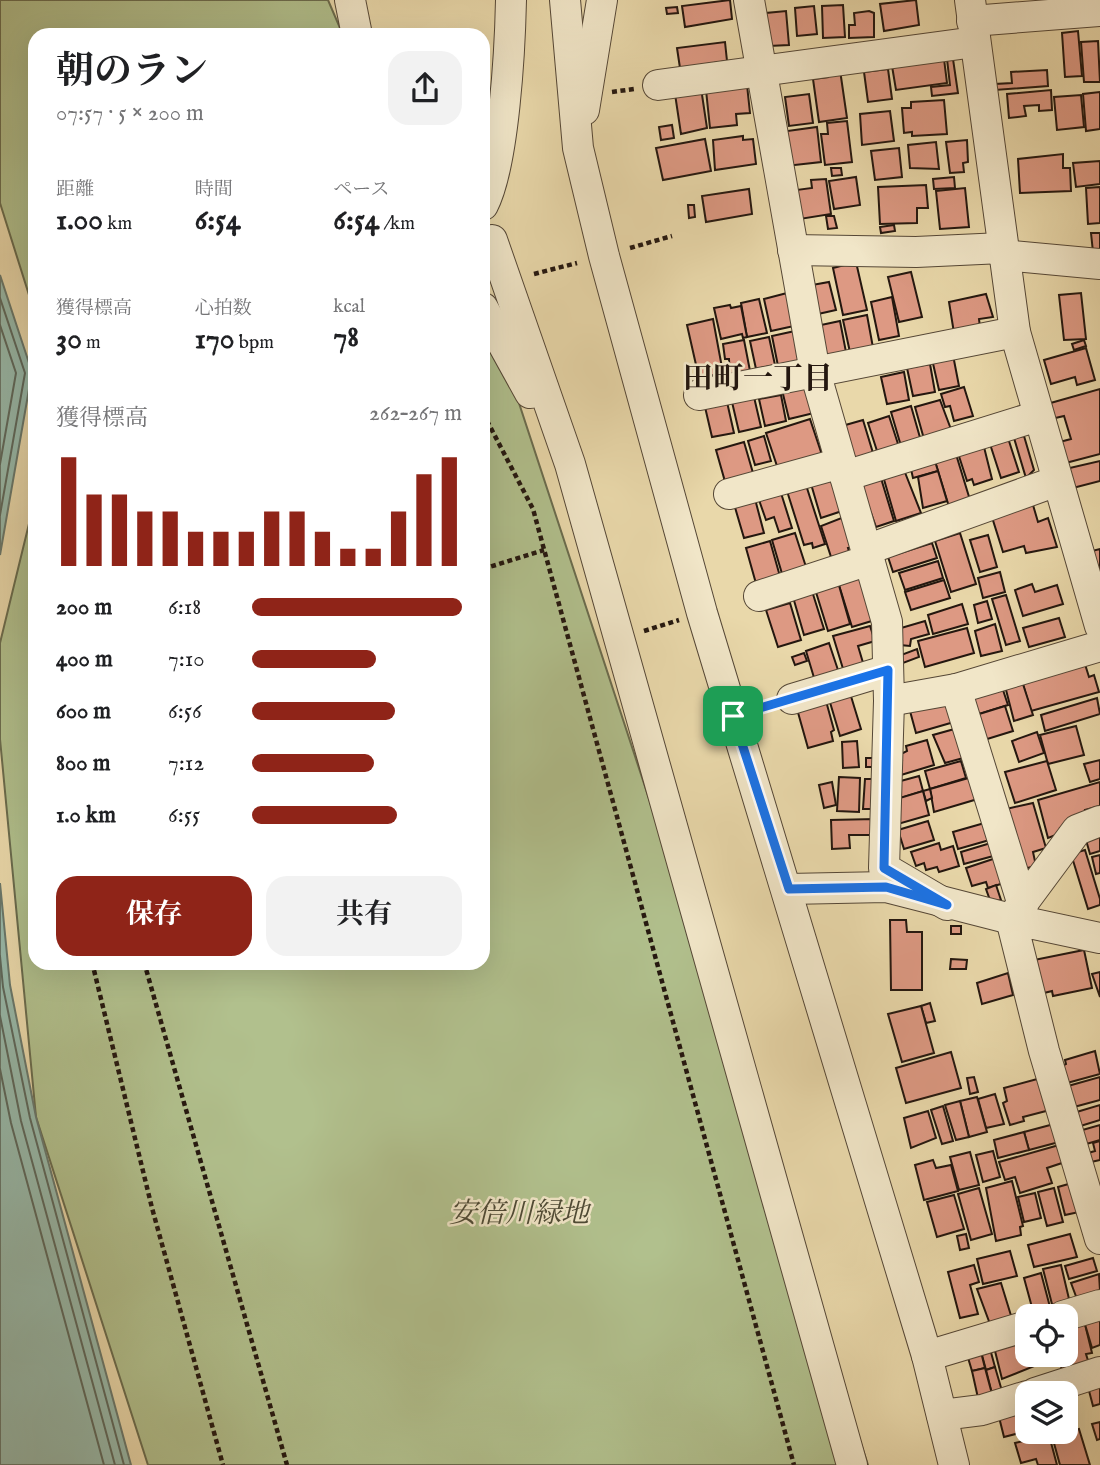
<!DOCTYPE html>
<html lang="ja">
<meta charset="utf-8">
<style>
:root{--surface:#fff;--page:#f2f2f2;--text:#202124;--muted:#757577;--accent:#8f2418}
body{margin:0;font-family:"IM FELL English","Noto Serif JP",serif;background:var(--page);color:var(--text);height:100vh;display:flex;flex-direction:column;font-size:26px;white-space:nowrap}
*{box-sizing:border-box;margin:0}
p{font-size:23px;color:var(--muted)}
.icon{flex:none;width:38px;height:38px;fill:none;stroke:currentColor;stroke-width:2;stroke-linecap:round;stroke-linejoin:round}
.map{position:relative;flex:1;overflow:hidden}
.drawer{position:absolute;left:28px;top:28px;width:462px;height:942px;display:flex;flex-direction:column;background:var(--surface);border-radius:21px;box-shadow:0 7px 28px #0002}
.drawer>*{flex:none}
.controls{position:absolute;left:1015px;top:1304px;display:grid;gap:14px}
.controls a{display:grid;place-items:center;width:63px;height:63px;border-radius:14px;background:var(--surface);box-shadow:0 7px 28px #0002;font-size:35px}
.pin{position:absolute;display:grid;place-items:center;width:60px;height:60px;color:#fff;margin:-30px;border-radius:14px;box-shadow:0 4px 10px #0006}
.round{display:grid;place-items:center;flex:none;width:74px;height:74px;border-radius:21px;background:var(--page)}
.headline{display:flex;align-items:center;justify-content:space-between;height:119px;padding:0 28px}
h1{font-size:38px;font-weight:700;line-height:52px}
.stats{display:grid;grid-template-columns:repeat(3,1fr);gap:10px;height:119px;padding:7px 28px}
.stats div{display:grid;align-content:center}
.stats b{font-size:30px;font-weight:700}
.stats small{font-size:19px;font-weight:400}
.stats p{font-size:19px}
.chart{height:196px;padding:14px 28px}
.chart p{display:flex;justify-content:space-between}
.chart svg{width:100%;height:126px;margin-top:7px;stroke:var(--accent);stroke-width:6}
.cta{display:flex;gap:14px;margin-top:auto;padding:14px 28px}
.cta a{flex:1;height:80px;border-radius:21px;background:var(--accent);color:#fff;font-size:28px;font-weight:700;line-height:80px;text-align:center}
.cta a+a{background:var(--page);color:var(--text)}
ul{padding:0 28px;list-style:none;font-size:23px}
li{display:grid;grid-template-columns:112px 84px 1fr;align-items:center;height:52px}
li i{height:18px;border-radius:9px;background:var(--accent)}
.map>svg:first-child{display:block}
</style>
<div class="map">
<svg width="1100" height="1465" viewBox="0 0 1100 1465">
<rect width="100%" height="100%" fill="#e9d8aa"/>
<filter id="stains"><feTurbulence type="fractalNoise" baseFrequency=".00286" numOctaves="4"/><feColorMatrix values="0 0 0 0 .2 0 0 0 0 .09 0 0 0 0 .02 0 0 0 .5 -.17"/></filter>
<radialGradient id="worn" r=".72"><stop offset=".6" stop-color="#630" stop-opacity="0"/><stop offset="1" stop-color="#630" stop-opacity=".3"/></radialGradient>
<g fill="#b1c08d" stroke="#6a6c4e" stroke-width="2">
<path d="M0 0H328L343 35H35V314L0 203Z"/>
<path d="M483 334 514 388 868 1465H148L36 1117 0 739V643L35 499V962H483Z"/>
</g>
<g fill="#97b9aa" stroke="#69786c" stroke-width="2">
<path d="M0 275 32 372 0 555Z"/>
<path d="M0 883 10 985 36 1117 131 1465H0Z"/>
</g>
<g fill="none" stroke-linecap="round" stroke-linejoin="round">
<g stroke="#5e685c" stroke-width="2">
<path d="M0 298 25 373 0 515"/>
<path d="M0 325 16 373 0 464"/>
<path d="M0 956 3 987 30 1118 124 1465"/>
<path d="M0 1016 21 1121 115 1465"/>
<path d="M0 1069 11 1123 104 1465"/>
</g>
</g>
<g fill="#dd9983" stroke="#24170f" stroke-width="2">
<path d="M730 0 732 19 685 27 682 6Z"/>
<path d="M916 0 919 25 884 31 880 4Z"/>
<path d="M843 5 845 37 823 38 822 6Z"/>
<path d="M814 6 817 34 797 36 795 8Z"/>
<path d="M677 7 678 13 667 14 666 8Z"/>
<path d="M786 11 789 45 769 46 766 13Z"/>
<path d="M869 11 874 13V37L849 38V25H855L854 13Z"/>
<path d="M1078 31 1082 76 1065 77 1062 33Z"/>
<path d="M1098 41 1100 82H1084L1081 42Z"/>
<path d="M725 42 727 61 680 68 677 48Z"/>
<path d="M944 59 947 83 896 90 892 66Z"/>
<path d="M947 59H953L958 93 932 96 931 87 950 85Z"/>
<path d="M888 69 892 99 868 102 864 72Z"/>
<path d="M840 70 847 118 819 122 813 79 828 77V72Z"/>
<path d="M1047 70 1048 86 995 90V84L1012 83 1011 72Z"/>
<path d="M747 85 750 113 736 114 737 125 710 128 706 90Z"/>
<path d="M701 88 707 128 681 134 675 94Z"/>
<path d="M1051 90 1052 110 1039 111V105L1024 106 1026 116 1009 118 1007 94Z"/>
<path d="M1100 92V129L1086 131 1083 94Z"/>
<path d="M809 94 813 123 789 126 785 97Z"/>
<path d="M1081 95 1084 127 1057 130 1054 97Z"/>
<path d="M944 100 947 134 912 136V132L904 133 902 108H911V102Z"/>
<path d="M890 111 894 141 862 145 860 114Z"/>
<path d="M847 121 852 162 825 165 821 134H828L827 123Z"/>
<path d="M672 125 674 138 661 140 659 127Z"/>
<path d="M817 127 821 162 786 166 780 132Z"/>
<path d="M743 136V140L753 139 756 164 715 170 713 140Z"/>
<path d="M705 139 711 171 663 180 656 148Z"/>
<path d="M967 140 968 162 963 163 964 172 950 173 946 142Z"/>
<path d="M936 142 939 169 910 168 908 145Z"/>
<path d="M899 148 902 177 875 180 871 151Z"/>
<path d="M1063 154V168H1070L1071 191 1020 193 1018 159Z"/>
<path d="M1100 161V184L1076 187 1073 163Z"/>
<path d="M831 168H841L842 175 832 176Z"/>
<path d="M856 177 860 205 834 209 829 181Z"/>
<path d="M954 177 955 188 934 189 933 179Z"/>
<path d="M826 179 831 214 800 219 789 191 812 188 811 180Z"/>
<path d="M926 185 928 208H917V223L880 224 878 187Z"/>
<path d="M1100 187V223L1088 224 1086 188Z"/>
<path d="M965 188 969 227 940 229 936 191Z"/>
<path d="M749 189 752 214 706 222 702 196Z"/>
<path d="M688 205H694L695 217 689 218Z"/>
<path d="M826 216H834L837 228 828 229Z"/>
<path d="M894 225 895 231 881 233 880 227Z"/>
<path d="M1091 233H1100V252H1093Z"/>
<path d="M856 262 867 310 843 315 833 268Z"/>
<path d="M911 272 922 317 899 322 888 277Z"/>
<path d="M829 282 836 310 818 314 812 285Z"/>
<path d="M787 293 794 326 771 331 764 299Z"/>
<path d="M1081 293 1086 339 1064 340 1059 295Z"/>
<path d="M986 294 993 317 979 319 980 327 954 333 949 302Z"/>
<path d="M892 297 899 336 879 340 871 302Z"/>
<path d="M759 299 767 333 747 337 741 303Z"/>
<path d="M730 305 731 308 741 306 747 337 743 338 742 334 721 339 714 308Z"/>
<path d="M867 315 874 353 851 357 843 320Z"/>
<path d="M713 319 723 373 699 378 687 325Z"/>
<path d="M840 321 846 352 827 358 821 325Z"/>
<path d="M795 331 801 361 778 366 772 336Z"/>
<path d="M769 337 775 365 756 369 750 341Z"/>
<path d="M744 340 751 376 730 381 729 359H725L723 344Z"/>
<path d="M1084 340 1086 346 1074 350 1072 344Z"/>
<path d="M1086 348 1095 380 1077 385 1075 377 1051 384 1044 360Z"/>
<path d="M953 355 959 386 939 390 932 359Z"/>
<path d="M930 364 935 392 913 396 907 368Z"/>
<path d="M904 372 909 400 887 404 881 377Z"/>
<path d="M808 384 814 413 789 419 782 390Z"/>
<path d="M964 387 973 416 954 421 950 406 945 407 941 394Z"/>
<path d="M1100 389V454L1058 465 1052 444 1071 439 1064 416 1051 419 1047 404Z"/>
<path d="M781 395 786 421 765 426 759 399Z"/>
<path d="M754 397 761 427 739 432 732 402Z"/>
<path d="M940 400 952 432 924 439 915 407Z"/>
<path d="M727 402 734 433 712 437 705 407Z"/>
<path d="M911 406 921 441 901 446 891 412Z"/>
<path d="M889 416 899 447 878 454 868 423Z"/>
<path d="M810 419 822 455 778 469 766 433Z"/>
<path d="M863 420 873 453 854 463 842 426Z"/>
<path d="M764 436 771 461 755 465 748 441Z"/>
<path d="M1024 436 1034 470 1026 478 1014 438Z"/>
<path d="M1008 438 1019 472 1001 478 990 444Z"/>
<path d="M744 442 753 473 726 485 716 450Z"/>
<path d="M983 443 992 479 974 485 972 479 967 481 957 450Z"/>
<path d="M955 451 970 500 950 510 934 458Z"/>
<path d="M934 458 938 471 913 478 910 465Z"/>
<path d="M1100 461V481L1065 490 1061 470Z"/>
<path d="M904 470 921 513 896 521 883 476Z"/>
<path d="M938 471 947 501 923 508 918 477Z"/>
<path d="M880 475 894 521 876 527 871 513 868 515 858 481Z"/>
<path d="M831 478 842 511 821 518 811 484Z"/>
<path d="M806 485 825 544 813 548 812 543 804 545 787 491Z"/>
<path d="M781 493 792 528 779 532 774 517 766 520 759 500Z"/>
<path d="M755 499 764 533 744 538 734 504Z"/>
<path d="M1033 505 1038 522 1048 518 1057 547 1026 553 1024 546 1003 552 991 514Z"/>
<path d="M844 517 853 547 848 548 851 558 833 563 821 526Z"/>
<path d="M795 533 807 570 783 577 772 540Z"/>
<path d="M960 533 976 584 951 592 935 541Z"/>
<path d="M988 535 997 567 980 572 970 540Z"/>
<path d="M770 541 781 580 757 587 746 548Z"/>
<path d="M932 543 937 558 893 572 888 557Z"/>
<path d="M1100 549V599L1088 552Z"/>
<path d="M938 561 943 578 905 590 899 573Z"/>
<path d="M1000 572 1005 592 983 598 978 578Z"/>
<path d="M861 575 875 620 852 627 838 582Z"/>
<path d="M944 580 950 598 911 610 905 592Z"/>
<path d="M838 582 850 624 828 631 815 589Z"/>
<path d="M1032 584 1035 592 1057 585 1063 604 1023 616 1015 590Z"/>
<path d="M812 591 824 629 804 635 793 597Z"/>
<path d="M1006 595 1020 641 1006 645 992 599Z"/>
<path d="M987 601 992 619 978 623 974 605Z"/>
<path d="M790 603 801 640 778 647 766 610Z"/>
<path d="M962 604 968 624 933 634 928 615Z"/>
<path d="M1059 618 1065 637 1029 647 1023 628Z"/>
<path d="M925 621 929 634 911 639 910 646 900 645 901 628Z"/>
<path d="M995 624 1002 651 981 656 975 631Z"/>
<path d="M870 626 875 641 858 646 864 666 844 672 833 636Z"/>
<path d="M967 628 974 653 925 667 918 641Z"/>
<path d="M829 643 839 673 815 681 806 651Z"/>
<path d="M917 649 919 657 903 663 901 655Z"/>
<path d="M804 653 807 661 795 665 792 657Z"/>
<path d="M1084 661 1089 677 1094 675 1099 692 1031 711 1021 678Z"/>
<path d="M1022 681 1033 715 1014 721 1005 686Z"/>
<path d="M1001 684 1008 705 976 715 970 694Z"/>
<path d="M850 693 861 729 840 736 829 699Z"/>
<path d="M1097 698 1100 714 1045 731 1041 715Z"/>
<path d="M826 701 834 730 831 732 833 741 808 748 797 709Z"/>
<path d="M949 704 954 722 916 733 910 711Z"/>
<path d="M1005 706 1013 731 984 740 976 715Z"/>
<path d="M1076 726 1084 755 1048 764 1040 735Z"/>
<path d="M958 728 967 757 945 763 933 735Z"/>
<path d="M1037 732 1044 753 1019 762 1012 741Z"/>
<path d="M927 740 934 765 901 775 896 762 902 760 901 754 907 751 906 746Z"/>
<path d="M857 741 859 767 843 768 842 742Z"/>
<rect x="866" y="758" width="11" height="9"/>
<path d="M1100 760V779L1090 782 1084 764Z"/>
<path d="M961 761 966 778 930 789 925 771Z"/>
<path d="M1047 761 1056 790 1015 803 1005 772Z"/>
<path d="M919 776 923 791 901 798 897 782Z"/>
<path d="M839 777 860 778 859 812 837 811Z"/>
<path d="M972 777 981 798 934 812 930 789Z"/>
<path d="M865 779H877L875 809H863Z"/>
<path d="M832 782 836 805 824 808 819 785Z"/>
<path d="M1100 782V806L1085 810 1086 814 1071 825 1060 828 1061 833 1048 838 1038 800Z"/>
<path d="M930 789 932 798 926 801 923 791Z"/>
<path d="M923 791 929 815 891 826 893 800Z"/>
<path d="M1033 803 1046 848 1033 852 1036 866 1023 869 1006 809Z"/>
<path d="M875 819V835H849L850 848 832 849 831 820Z"/>
<path d="M928 821 934 840 904 849 898 830Z"/>
<path d="M988 822 993 839 958 849 953 832Z"/>
<path d="M1100 830V851L1090 854 1086 840Z"/>
<path d="M994 842 997 855 964 864 961 852Z"/>
<path d="M939 843 941 850 953 846 959 866 939 872 937 867 926 870 924 863 916 866 911 852Z"/>
<path d="M1085 850 1100 899V905L1088 909 1071 854Z"/>
<path d="M1100 855V873L1096 874 1092 857Z"/>
<path d="M999 857 1007 882 988 888 986 882 972 886 966 868Z"/>
<path d="M996 885 1001 900 991 903 986 889Z"/>
<path d="M890 920H906L907 932H922V990H891Z"/>
<rect x="951" y="926" width="10" height="8"/>
<path d="M1084 950 1092 988 1053 996 1052 991 1040 994 1034 960Z"/>
<path d="M951 959 967 960 966 969H950Z"/>
<path d="M1100 972V997L1092 974Z"/>
<path d="M1008 973 1013 995 982 1004 977 983Z"/>
<path d="M930 1003 935 1021 926 1023 921 1006Z"/>
<path d="M921 1006 934 1053 902 1062 888 1014Z"/>
<path d="M1095 1051 1100 1074 1067 1083 1062 1066 1066 1064 1065 1060Z"/>
<path d="M951 1052 961 1088 906 1103 896 1068Z"/>
<path d="M974 1077 978 1092 970 1094 967 1078Z"/>
<path d="M1100 1077V1100L1074 1107 1068 1086Z"/>
<path d="M1041 1078 1050 1110 1023 1117 1024 1121 1010 1125 1003 1103 1007 1101 1004 1088Z"/>
<path d="M995 1094 1004 1124 986 1128 978 1099Z"/>
<path d="M977 1097 987 1132 969 1137 960 1101Z"/>
<path d="M960 1101 969 1137 956 1140 945 1105Z"/>
<path d="M1100 1105V1120L1074 1128 1070 1114Z"/>
<path d="M943 1106 953 1141 942 1144 931 1110Z"/>
<path d="M928 1111 936 1138 911 1148 904 1118Z"/>
<path d="M1054 1124 1059 1142 1029 1150 1024 1132Z"/>
<path d="M1100 1125V1140L1083 1145 1079 1131Z"/>
<path d="M1024 1132 1029 1150 998 1158 994 1140Z"/>
<path d="M1100 1141V1160L1091 1162 1088 1153 1095 1151 1093 1143Z"/>
<path d="M1059 1145 1065 1162 1047 1168 1052 1183 1020 1193 1015 1177 1005 1180 999 1162Z"/>
<path d="M993 1151 1000 1177 983 1182 976 1155Z"/>
<path d="M970 1152 979 1185 959 1190 950 1157Z"/>
<path d="M933 1160 936 1168 951 1165 958 1191 924 1200 915 1165Z"/>
<path d="M1012 1181 1023 1226 1020 1227 1021 1235 996 1241 986 1188Z"/>
<path d="M1072 1183 1079 1212 1065 1215 1058 1187Z"/>
<path d="M979 1188 992 1234 971 1240 958 1194Z"/>
<path d="M1054 1188 1063 1222 1047 1226 1038 1192Z"/>
<path d="M1035 1193 1041 1218 1024 1222 1018 1197Z"/>
<path d="M954 1195 964 1229 937 1237 927 1202Z"/>
<path d="M966 1234 969 1248 960 1250 957 1236Z"/>
<path d="M1070 1234 1077 1257 1034 1267 1028 1245Z"/>
<path d="M1010 1251 1017 1276 983 1284 977 1259Z"/>
<path d="M1093 1258 1097 1271 1069 1279 1065 1266Z"/>
<path d="M974 1265 979 1282 970 1285 978 1314 960 1318 948 1272Z"/>
<path d="M1061 1265 1069 1299 1053 1308 1043 1269Z"/>
<path d="M1041 1273 1050 1307 1033 1311 1024 1278Z"/>
<path d="M1099 1274 1100 1291 1077 1299 1071 1283Z"/>
<path d="M1001 1283 1013 1322 990 1324 977 1289Z"/>
<path d="M1083 1316 1092 1353 1086 1354 1090 1367 1063 1374 1058 1354H1066V1321Z"/>
<path d="M1100 1317V1345L1092 1348 1084 1321Z"/>
<path d="M1027 1338V1354H1034L1037 1365 1002 1379 994 1347Z"/>
<path d="M989 1345 995 1367 986 1370 980 1348Z"/>
<path d="M980 1348 985 1368 972 1371 966 1351Z"/>
<path d="M995 1367 1002 1391 992 1394 986 1370Z"/>
<path d="M985 1368 992 1394 978 1398 972 1371Z"/>
<path d="M1100 1383V1404L1093 1406 1088 1387Z"/>
<path d="M1027 1404V1431L1004 1437 999 1417Z"/>
<path d="M1100 1422V1439L1097 1440 1092 1424Z"/>
<path d="M1079 1429 1090 1465H1060L1052 1436Z"/>
<path d="M1049 1435 1057 1465H1038L1036 1459 1021 1463 1015 1443Z"/>
</g>
<g fill="none" stroke-linecap="round" stroke-linejoin="round">
<defs>
<g id="minor">
<path d="M350 0 357 35"/>
<path d="M565 0 578 148 604 256 702 613 927 1356 954 1465"/>
<path d="M749 0 815 372 887 622 889 701 884 868 947 905"/>
<path d="M970 0 1015 332 1100 626"/>
<path d="M972 21 1100 11"/>
<path d="M658 85 975 42"/>
<path d="M584 110 602 0"/>
<path d="M483 205C504 165 510 48 511 0"/>
<path d="M492 240 570 464 852 1465"/>
<path d="M793 250 916 252 1002 248"/>
<path d="M1003 255 1100 264"/>
<path d="M483 308 530 393"/>
<path d="M699 395 1015 332"/>
<path d="M845 476 1038 416"/>
<path d="M729 494 841 463"/>
<path d="M866 550 1057 481"/>
<path d="M759 596 869 560"/>
<path d="M956 689 1023 905"/>
<path d="M792 699 888 670"/>
<path d="M889 701 956 689 1100 646"/>
<path d="M788 889 886 887 1011 919 1077 830 1100 821"/>
<path d="M1100 938 1011 919 1044 1051 1100 1239"/>
<path d="M1063 1316 1100 1305"/>
<path d="M927 1356 1027 1326"/>
<path d="M1035 1393 1100 1372"/>
<path d="M942 1415 982 1410 1027 1396"/>
</g>
</defs>
<use href="#minor" stroke="#554736" stroke-width="32"/>
<g stroke="#24170f" stroke-width="4.5" stroke-dasharray="5 3.5" stroke-linecap="butt">
<path d="M612 92 634 89"/>
<path d="M630 248 672 236"/>
<path d="M534 274 577 263"/>
<path d="M483 413 533 509 794 1465"/>
<path d="M483 569 544 550"/>
<path d="M644 631 679 620"/>
<path d="M92 962 152 1208 223 1465"/>
<path d="M144 962 287 1465"/>
</g>
<use href="#minor" stroke="#f1e6c8" stroke-width="30"/>
</g>
<g fill="none" stroke-linecap="round" stroke-linejoin="round">
<defs>
<path id="route" d="M888 670 884 868 947 905 886 887 789 889 733 716Z"/>
</defs>
<use href="#route" stroke="#fff" stroke-width="14"/>
<use href="#route" stroke="#1a73e8" stroke-width="9"/>
</g>
<g text-anchor="middle" stroke-width="5" stroke-linejoin="round" paint-order="stroke">
<g font-size="28" font-style="italic" fill="#4e4a35" stroke="#f1e6c8">
<text x="519" y="1222">安倍川緑地</text>
</g>
<g font-size="30" font-weight="bold" fill="#24170f" stroke="#f1e6c8">
<text x="758" y="388">田町一丁目</text>
</g>
</g>
<rect width="100%" height="100%" filter="url(#stains)"/>
<rect width="100%" height="100%" fill="url(#worn)"/>
</svg>
<div class="controls">
<a><svg class="icon" aria-label="locate" viewBox="0 0 24 24"><circle cx="12" cy="12" r="6"/><path d="M12 2v4M12 18v4M2 12h4M18 12h4"/></svg></a>
<a><svg class="icon" aria-label="layers" viewBox="0 0 24 24"><path d="M12 4l9 5-9 5-9-5zM3 14l9 5 9-5"/></svg></a>
</div>
<div class="pin" style="left:733px;top:716px;background:#1e9e55"><svg class="icon" aria-label="arrive" viewBox="0 0 24 24"><path d="M6 21V4h12l-3 4 3 4H6"/></svg></div>
<section class="drawer">
<div class="headline"><div><h1>朝のラン</h1><p>07:57 · 5 × 200 m</p></div><a class="round"><svg class="icon" aria-label="share" viewBox="0 0 24 24"><path d="M12 15V3M7 8l5-5 5 5M5 13v7h14v-7"/></svg></a></div>
<div class="stats">
<div><p>距離</p><b>1.00<small> km</small></b></div>
<div><p>時間</p><b>6:54</b></div>
<div><p>ペース</p><b>6:54<small> /km</small></b></div>
</div>
<div class="stats">
<div><p>獲得標高</p><b>30<small> m</small></b></div>
<div><p>心拍数</p><b>170<small> bpm</small></b></div>
<div><p>kcal</p><b>78</b></div>
</div>
<div class="chart"><p><span>獲得標高</span>262–267 m</p>
<svg viewBox="0 0 160 44" preserveAspectRatio="none"><path d="M5 44V6M15 44V19M25 44V19M35 44V25M45 44V25M55 44V32M65 44V32M75 44V32M85 44V25M95 44V25M105 44V32M115 44V38M125 44V38M135 44V25M145 44V12M155 44V6"/></svg>
</div>
<ul>
<li><b>200 m</b>6:18<i style="width:100%"></i></li>
<li><b>400 m</b>7:10<i style="width:59%"></i></li>
<li><b>600 m</b>6:56<i style="width:68%"></i></li>
<li><b>800 m</b>7:12<i style="width:58%"></i></li>
<li><b>1.0 km</b>6:55<i style="width:69%"></i></li>
</ul>
<div class="cta"><a>保存</a><a>共有</a></div>
</section>
</div>
